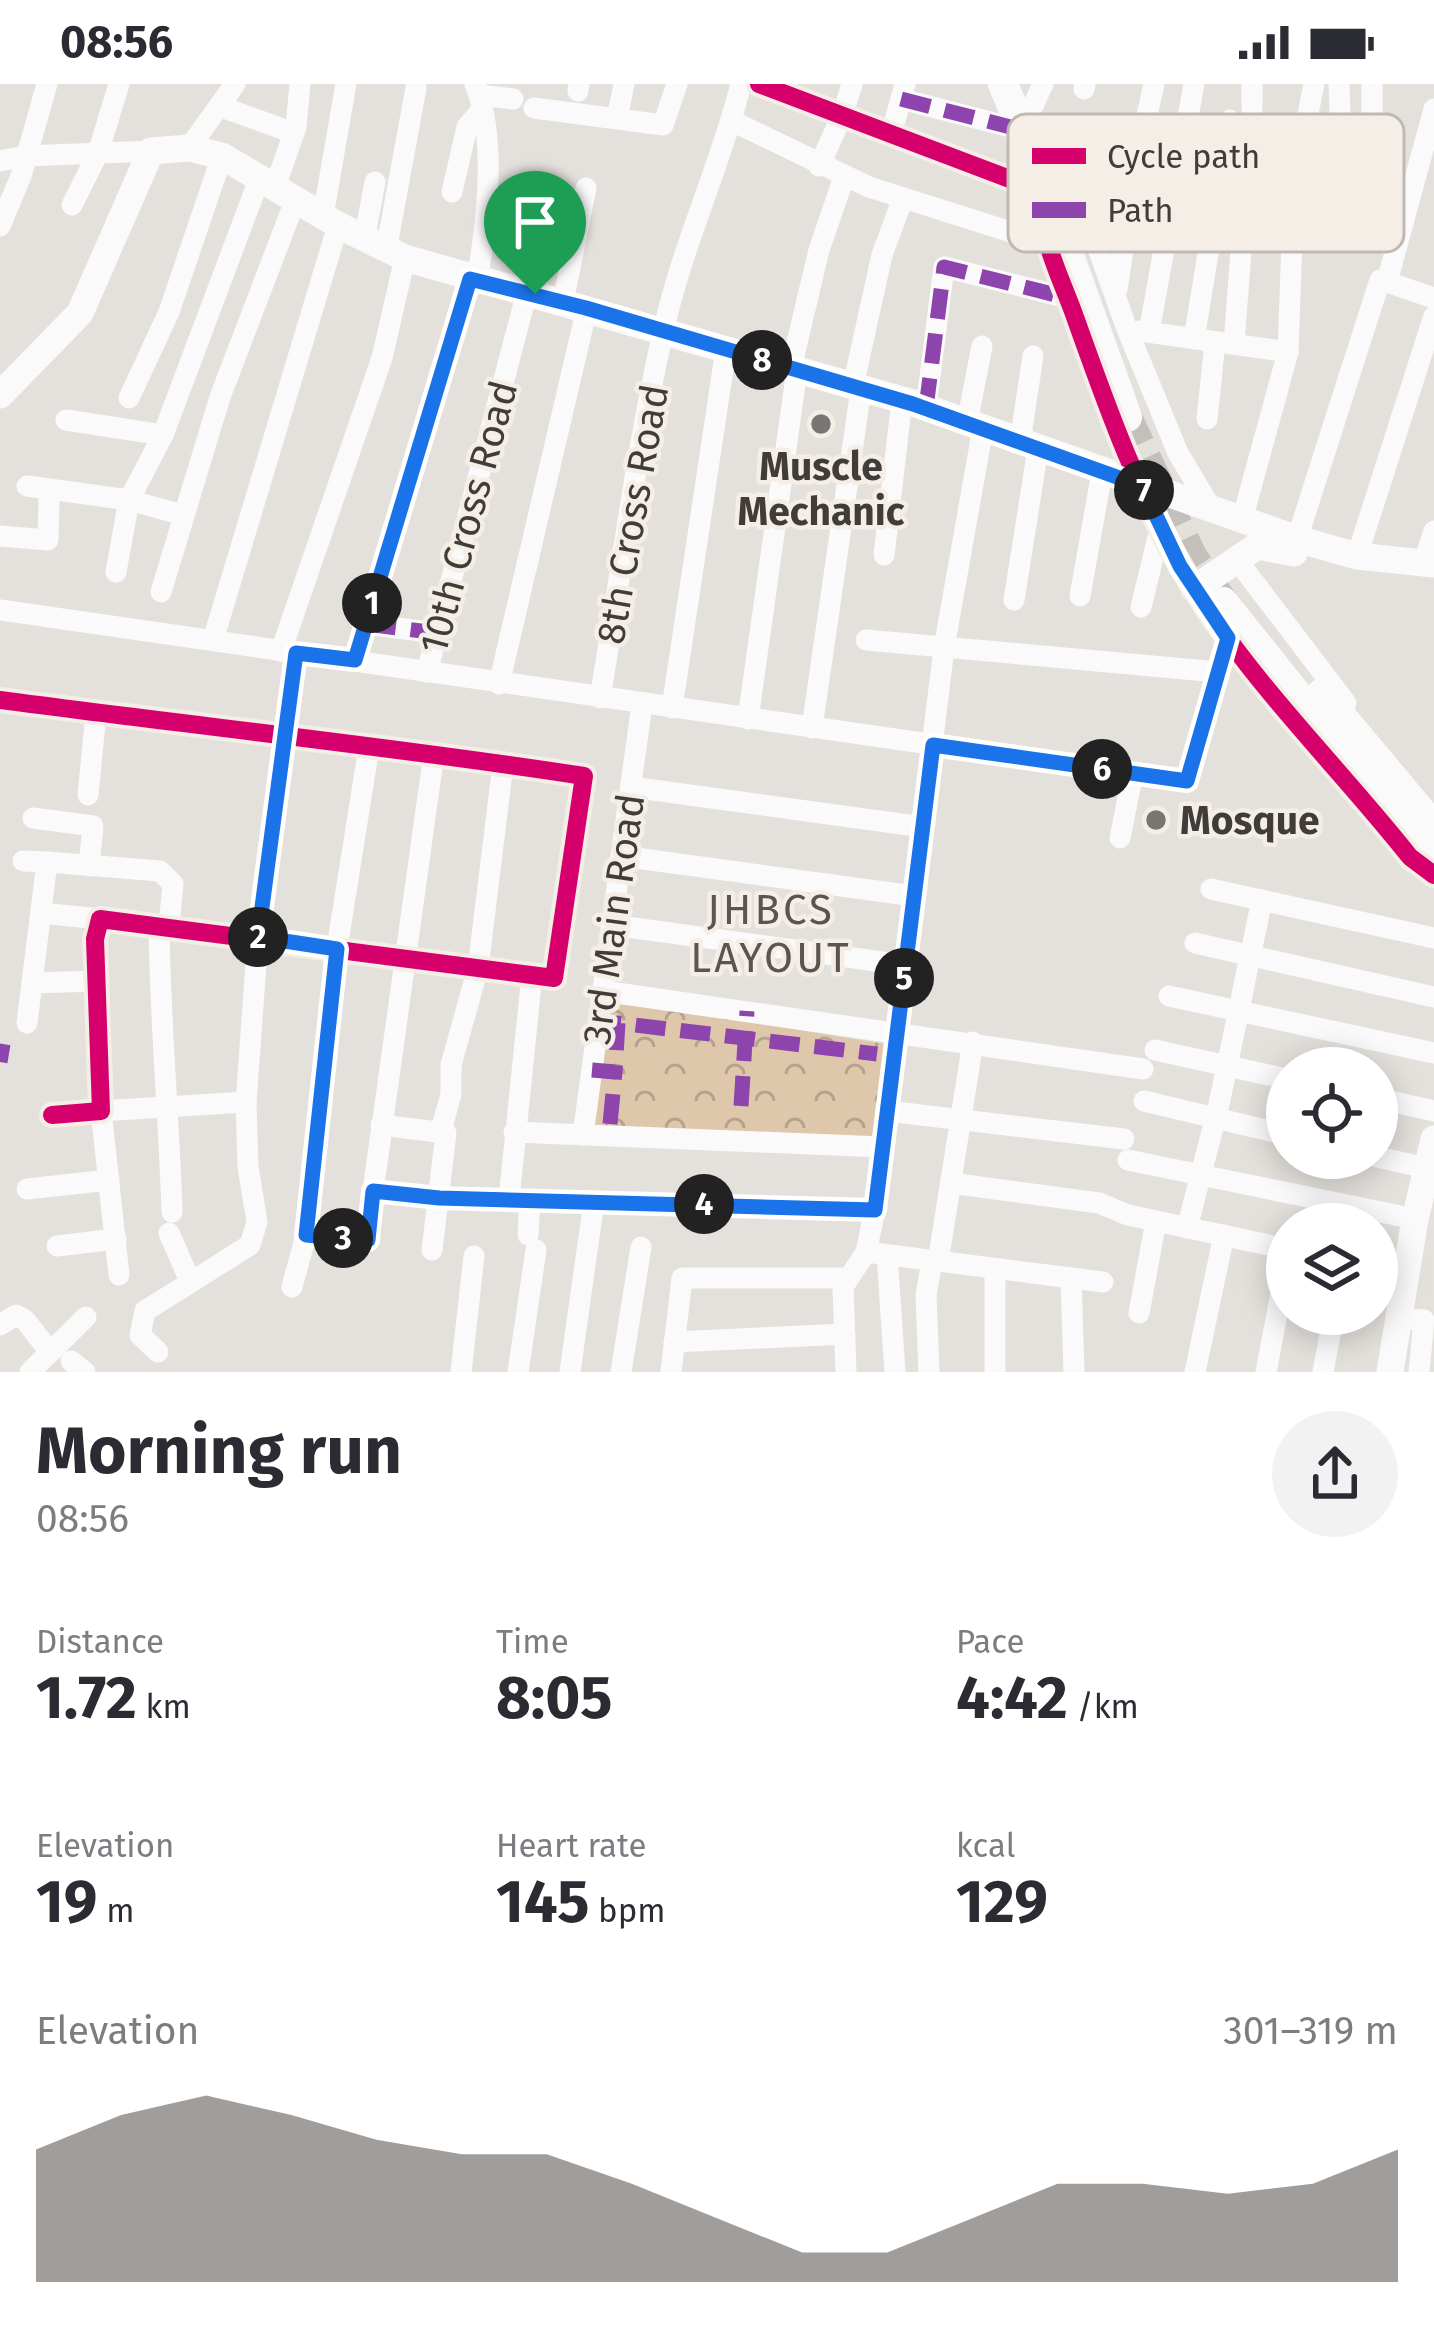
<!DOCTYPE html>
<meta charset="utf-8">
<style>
:root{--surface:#fff;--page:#f2f2f3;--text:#2b2b33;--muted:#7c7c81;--accent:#797572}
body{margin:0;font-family:"Fira Sans",sans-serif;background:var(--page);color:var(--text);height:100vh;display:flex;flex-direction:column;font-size:45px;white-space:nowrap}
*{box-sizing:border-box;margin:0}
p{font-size:39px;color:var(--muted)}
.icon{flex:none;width:66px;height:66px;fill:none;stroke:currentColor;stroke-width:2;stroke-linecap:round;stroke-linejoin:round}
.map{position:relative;height:1288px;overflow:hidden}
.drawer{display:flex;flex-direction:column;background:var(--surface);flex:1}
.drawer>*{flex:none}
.tools{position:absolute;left:1266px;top:963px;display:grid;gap:24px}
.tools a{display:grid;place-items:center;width:132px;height:132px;border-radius:50%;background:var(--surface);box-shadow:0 6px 30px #0003;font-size:60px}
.pin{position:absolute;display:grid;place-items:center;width:102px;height:102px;color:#fff;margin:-123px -51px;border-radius:50% 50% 50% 0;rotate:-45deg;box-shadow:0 0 12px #0007}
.pin .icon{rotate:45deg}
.km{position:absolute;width:60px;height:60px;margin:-30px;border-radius:50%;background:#222;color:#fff;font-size:33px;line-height:60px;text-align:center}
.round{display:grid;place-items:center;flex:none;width:126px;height:126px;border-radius:63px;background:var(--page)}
.head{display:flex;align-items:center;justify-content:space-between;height:204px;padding:0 36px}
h1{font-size:66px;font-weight:700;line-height:90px}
.figures{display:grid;grid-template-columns:repeat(3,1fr);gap:18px;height:204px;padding:12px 36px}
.figures div{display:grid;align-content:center}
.figures b{font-size:60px;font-weight:700}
.figures small{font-size:33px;font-weight:400}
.figures p{font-size:33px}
.chart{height:336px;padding:24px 36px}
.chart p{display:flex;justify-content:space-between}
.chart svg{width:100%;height:216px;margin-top:12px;fill:var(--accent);opacity:.7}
.status{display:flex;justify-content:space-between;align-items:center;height:84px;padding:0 60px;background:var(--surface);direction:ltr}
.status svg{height:33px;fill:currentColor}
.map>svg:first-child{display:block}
</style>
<div class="status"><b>08:56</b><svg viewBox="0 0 49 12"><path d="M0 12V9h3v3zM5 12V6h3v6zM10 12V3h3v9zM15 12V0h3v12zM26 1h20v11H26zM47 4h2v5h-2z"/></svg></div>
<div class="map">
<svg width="1434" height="1288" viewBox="0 0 1434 1288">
<defs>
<pattern id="park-crowns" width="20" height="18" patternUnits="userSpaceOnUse" patternTransform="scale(3)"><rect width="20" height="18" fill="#dfc7ac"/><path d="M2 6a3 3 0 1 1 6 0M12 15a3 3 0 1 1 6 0" fill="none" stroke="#b6a38d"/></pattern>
</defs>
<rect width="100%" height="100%" fill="#e4e0dc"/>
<path fill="url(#park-crowns)" d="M607 914 885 960 876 1056 586 1043Z"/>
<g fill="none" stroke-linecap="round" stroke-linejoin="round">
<path stroke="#c3bfbb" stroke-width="30" stroke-dasharray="30 15" stroke-linecap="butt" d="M1127 333 1192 472 1223 518"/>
<g stroke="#fbfafa" stroke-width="21">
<path d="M475 0C497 54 487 139 477 196"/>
<path d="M759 0 1023 100 1043 102C1034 144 1061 193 1075 233 1108 324 1141 417 1191 500 1239 580 1307 651 1368 721"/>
<path d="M1252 0V25"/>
<path d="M1084 5 1085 0"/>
<path d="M578 7 579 0"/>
<path d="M479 11 513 15"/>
<path d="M901 15 1022 46"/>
<path d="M219 22 294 49"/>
<path d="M534 24 663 41 677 0"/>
<path d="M1030 28 1043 0"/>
<path d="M617 34 624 0"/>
<path d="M732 37 869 103 1049 160"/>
<path d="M891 51 905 0"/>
<path d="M189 64 235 0"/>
<path d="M0 77 26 72 151 67"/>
<path d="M819 82 842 32 852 0"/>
<path d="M1054 90 1077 106 1127 245 1178 369 1212 426"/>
<path d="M275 103 296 43 300 0"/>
<path d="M1328 104 1340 27 1339 0"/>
<path d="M452 108 467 43 483 24"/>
<path d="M72 121 98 69 119 0"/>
<path d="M323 132 346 0"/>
<path d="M0 142 21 92 47 0"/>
<path d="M1346 146 1372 35V0"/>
<path d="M364 156 375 98"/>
<path d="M386 167 416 4"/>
<path d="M1387 198 1434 214"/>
<path d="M1117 206 1136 80 1154 0"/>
<path d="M535 210 552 112"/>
<path d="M563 218 586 104"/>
<path d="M1140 247 1288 268"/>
<path d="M1149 248 1194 0"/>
<path d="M1194 255 1230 36"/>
<path d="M1234 260 1241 167 1262 86"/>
<path d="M791 284 819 166 844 93"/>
<path d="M853 302 882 171 903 114"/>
<path d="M129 314 169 228 222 72"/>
<path d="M926 324 944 183 1068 214"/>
<path d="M1207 335 1215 258"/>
<path d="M66 336 163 351 260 93"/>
<path d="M967 339 982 262"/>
<path d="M1020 358 1033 272"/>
<path d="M27 402 129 416 183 431"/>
<path d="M1242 436 1288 268 1294 100 1314 0"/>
<path d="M0 452 48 456 49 417"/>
<path d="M1297 455 1380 196 1387 198 1434 25"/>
<path d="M884 471 902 316"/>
<path d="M1357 472 1434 232"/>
<path d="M1237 476 1346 619"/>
<path d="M1423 481 1434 447"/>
<path d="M116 488 129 416 163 351"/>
<path d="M161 508 220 313 295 117"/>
<path d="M1080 512 1102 388"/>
<path d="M1014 516 1038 365"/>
<path d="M1141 523 1161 441"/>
<path d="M0 526 1187 697 1228 554"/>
<path d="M366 540 437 549"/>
<path d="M213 556 338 141"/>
<path d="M866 556 1218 588"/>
<path d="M281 567 382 274 405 174"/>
<path d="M355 576 470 195"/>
<path d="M427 588 527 208"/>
<path d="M499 600 587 224"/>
<path d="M600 614C621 491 636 365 664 244 683 160 720 83 741 0"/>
<path d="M0 616C195 642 390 662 584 692L554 894 100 835 95 855 101 1027 52 1031"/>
<path d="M672 624 726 265"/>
<path d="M748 635 797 286"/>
<path d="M812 644 861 305"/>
<path d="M434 669 373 1107 439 1114 875 1126"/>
<path d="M631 703 923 743"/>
<path d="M88 711 96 629"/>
<path d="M33 734 93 742 89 782"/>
<path d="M1120 754 1133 689"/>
<path d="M621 772 914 812"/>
<path d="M23 777 47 778 27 939"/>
<path d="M47 778 160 787 173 800 169 842"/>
<path d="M1211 805 1434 854"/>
<path d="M41 829 100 835"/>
<path d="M159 841C160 937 169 1032 172 1128"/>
<path d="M612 841 905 881"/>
<path d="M1195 859 1434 913"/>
<path d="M32 899 97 897"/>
<path d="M603 907 1143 985"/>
<path d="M1169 912 1434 969"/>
<path d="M1155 966 1287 995"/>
<path d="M1377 1014 1434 1027"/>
<path d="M1144 1017 1287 1051"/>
<path d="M887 1027 1124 1055"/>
<path d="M381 1041 446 1049 432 1166"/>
<path d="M441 1047 451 1010V981L478 884 503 680"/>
<path d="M514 1048 883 1063"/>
<path d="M583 1051 642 620"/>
<path d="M1377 1073 1427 1084"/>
<path d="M1128 1076 1415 1135"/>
<path d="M951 1099 1099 1119 1128 1131 1287 1165"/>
<path d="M27 1105 109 1096"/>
<path d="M509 1115 532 891"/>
<path d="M1187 1144 1219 1020 1262 816"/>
<path d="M169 1149 190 1197"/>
<path d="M306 1151 368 1156 373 1107"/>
<path d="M528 1151 530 1115"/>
<path d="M57 1162 116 1155"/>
<path d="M866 1168 1071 1194 1074 1288"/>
<path d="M887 1171 895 1288"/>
<path d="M938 1178 973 958"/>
<path d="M1377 1184 1405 1190"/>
<path d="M995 1185V1288"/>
<path d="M119 1191 101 1027 246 1018"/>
<path d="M1071 1194 1103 1198"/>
<path d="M292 1203 306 1151 337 864 369 663"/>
<path d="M1139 1229 1156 1137"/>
<path d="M1397 1234 1424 1236 1419 1288"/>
<path d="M0 1241 16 1231 25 1236 50 1268"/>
<path d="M674 1258 845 1250"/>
<path d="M158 1268 140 1251 145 1227 250 1161 257 1138 248 1083 246 1018 258 853 296 569"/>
<path d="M71 1277 85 1288"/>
<path d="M30 1288 86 1233"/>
<path d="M461 1288 474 1172"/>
<path d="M518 1288 536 1166"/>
<path d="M570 1288 594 1117"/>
<path d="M621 1288 641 1163"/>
<path d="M671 1288 682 1194H847"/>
<path d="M846 1288 843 1203 866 1168 875 1126 944 564 983 344"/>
<path d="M929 1288 926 1211 932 1177"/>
<path d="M1195 1288 1224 1151"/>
<path d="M1266 1288 1287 1178"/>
<path d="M1323 1288 1334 1230"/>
</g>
<g stroke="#fbfafa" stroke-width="27">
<path d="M0 311 80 229 151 67 189 64 222 72 338 141 405 174 913 319 1297 455 1357 472 1434 480"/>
<path d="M1194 505 1257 462 1294 469"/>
<path d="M1390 1288 1415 1135 1434 1055"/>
</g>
<g stroke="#fbfafa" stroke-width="30">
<path d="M1003 0 1036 79 1127 333"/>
<path d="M1223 518 1434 782"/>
<path d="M1322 609 1434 743"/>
</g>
<g stroke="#8e44ad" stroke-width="15" stroke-dasharray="30 15" stroke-linecap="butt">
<path d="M901 15 1022 46"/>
<path d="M535 210 552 112"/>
<path d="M926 324 944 183 1068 214"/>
<path d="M366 540 437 549"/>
<path d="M0 978 3 960"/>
<path d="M592 986 615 988 618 939 877 970"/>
<path d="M741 1022 747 927"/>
<path d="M610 1040 615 988"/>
</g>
<defs>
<g id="cycleway">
<path d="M759 0 1023 100 1043 102C1034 144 1061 193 1075 233 1107 323 1141 419 1192 501 1252 600 1338 682 1410 773L1434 791"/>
<path d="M0 616C195 642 390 662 584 692L554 894 100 835 95 855 101 1027 52 1031"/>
</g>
</defs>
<use href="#cycleway" stroke="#f5eee7" stroke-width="26"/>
<use href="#cycleway" stroke="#d6006c" stroke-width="18"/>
</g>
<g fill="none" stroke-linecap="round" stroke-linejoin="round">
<defs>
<path id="route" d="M470 195 586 224 913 320 1142 402 1180 482 1228 554 1187 697 933 661 875 1126 439 1114 373 1107 368 1156 306 1151 337 865 258 853 296 569 355 576Z"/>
</defs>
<use href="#route" stroke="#fff" stroke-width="24"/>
<use href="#route" stroke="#1a73e8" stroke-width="15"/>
</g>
<g fill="#797572" stroke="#f5eee7" stroke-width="4.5">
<circle cx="821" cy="340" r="12"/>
<circle cx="1156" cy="736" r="12"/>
</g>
<g text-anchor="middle" stroke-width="9" stroke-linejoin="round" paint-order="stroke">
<g font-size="39" font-weight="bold" fill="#3f3c39" stroke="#f5eee7">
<text x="821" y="396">Muscle<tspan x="821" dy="45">Mechanic</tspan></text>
<text x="1180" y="750" text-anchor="start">Mosque</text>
</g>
<g font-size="39" fill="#3f3c39" stroke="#f5eee7">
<text transform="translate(632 430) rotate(-80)" y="14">8th Cross Road</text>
<text transform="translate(468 433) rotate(-75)" y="14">10th Cross Road</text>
<text transform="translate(613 835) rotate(-82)" y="14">3rd Main Road</text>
</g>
<g font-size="42" letter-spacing="3" fill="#5b554f" stroke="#f5eee7">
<text x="771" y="840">JHBCS<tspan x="771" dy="48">LAYOUT</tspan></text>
</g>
</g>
<rect x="1008" y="30" width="396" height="138" rx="18" fill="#f5eee7" stroke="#beb9b3" stroke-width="3"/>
<rect x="1032" y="64" width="54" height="16" fill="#d6006c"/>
<rect x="1032" y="118" width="54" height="16" fill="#8e44ad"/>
<g font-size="33" fill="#3f3c39">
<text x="1107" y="84">Cycle path</text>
<text x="1107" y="138">Path</text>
</g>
</svg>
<div class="tools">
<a><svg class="icon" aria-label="locate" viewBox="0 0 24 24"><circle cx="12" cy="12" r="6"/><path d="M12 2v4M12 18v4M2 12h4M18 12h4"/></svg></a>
<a><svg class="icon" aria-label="layers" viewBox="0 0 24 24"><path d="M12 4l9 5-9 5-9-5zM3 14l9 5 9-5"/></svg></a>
</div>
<div class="pin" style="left:535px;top:210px;background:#1e9e55"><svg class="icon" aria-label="arrive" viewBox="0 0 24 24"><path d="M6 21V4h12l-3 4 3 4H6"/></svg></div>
<b class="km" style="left:372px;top:519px">1</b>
<b class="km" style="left:258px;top:853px">2</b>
<b class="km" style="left:343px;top:1154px">3</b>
<b class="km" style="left:704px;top:1120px">4</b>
<b class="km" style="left:904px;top:894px">5</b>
<b class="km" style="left:1102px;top:685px">6</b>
<b class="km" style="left:1144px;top:406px">7</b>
<b class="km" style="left:762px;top:276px">8</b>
</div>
<section class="drawer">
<div class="head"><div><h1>Morning run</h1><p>08:56</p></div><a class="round"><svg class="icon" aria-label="share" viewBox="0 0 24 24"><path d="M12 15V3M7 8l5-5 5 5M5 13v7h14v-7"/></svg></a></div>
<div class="figures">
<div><p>Distance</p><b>1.72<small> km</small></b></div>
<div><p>Time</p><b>8:05</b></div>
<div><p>Pace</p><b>4:42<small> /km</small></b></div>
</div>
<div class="figures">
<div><p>Elevation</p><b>19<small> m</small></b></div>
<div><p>Heart rate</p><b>145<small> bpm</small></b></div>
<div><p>kcal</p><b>129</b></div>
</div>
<div class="chart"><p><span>Elevation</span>301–319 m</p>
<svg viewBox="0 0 160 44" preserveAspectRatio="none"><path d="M0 44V17L10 10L20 6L30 10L40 15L50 18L60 18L70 24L80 31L90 38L100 38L110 31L120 24L130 24L140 26L150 24L160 17V44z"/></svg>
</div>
</section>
